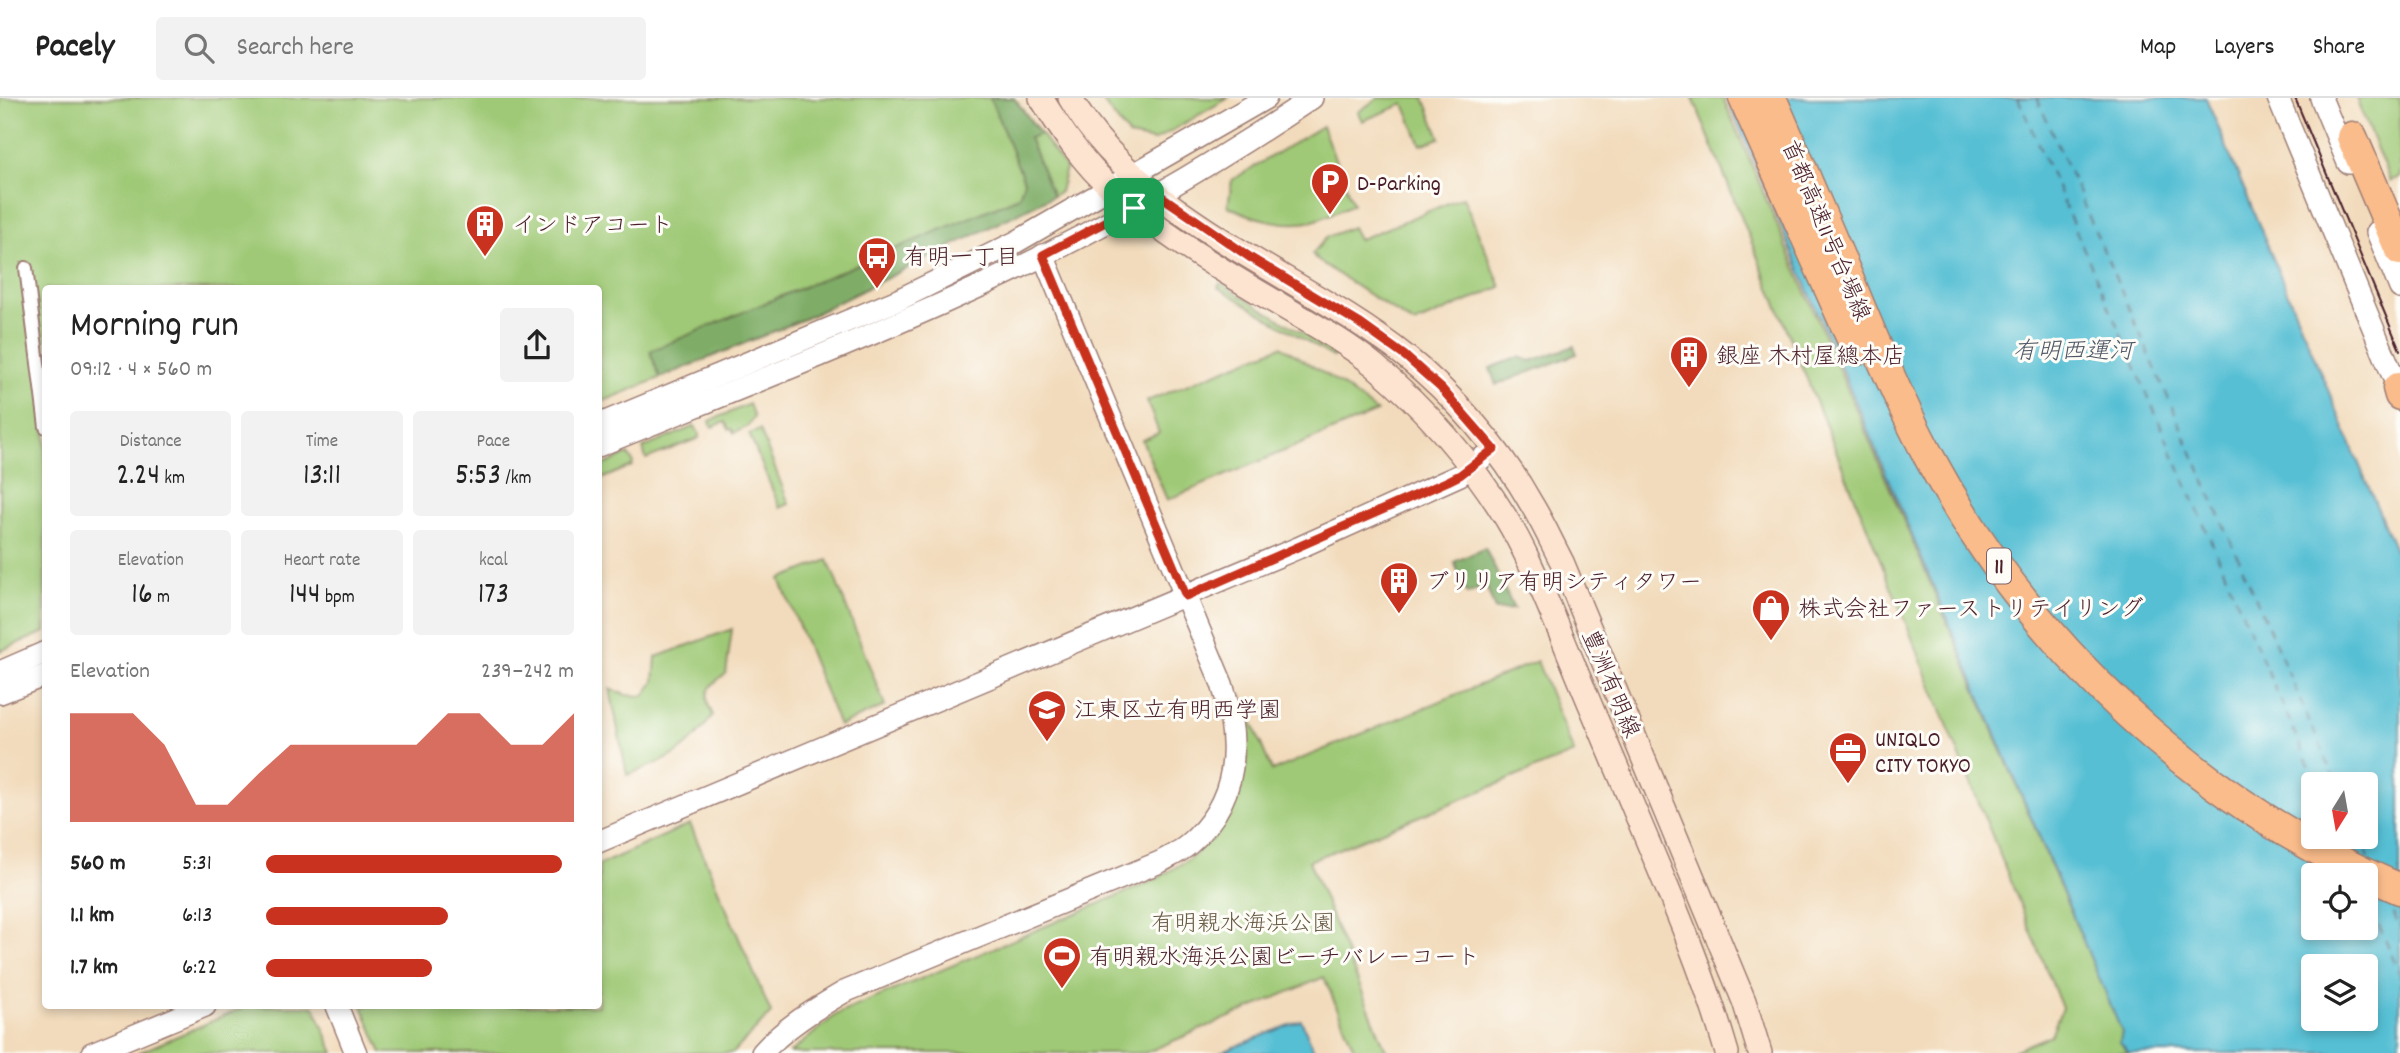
<!DOCTYPE html>
<meta charset="utf-8">
<style>
:root{--surface:#fff;--page:#f2f2f2;--text:#222;--muted:#767676;--line:#e0e0e0;--accent:#c8321e}
body{margin:0;font-family:Dekko,"Klee One",sans-serif;background:var(--page);color:var(--text);height:100vh;display:flex;flex-direction:column;font-size:26px;white-space:nowrap}
*{box-sizing:border-box;margin:0}
p{font-size:23px;color:var(--muted)}
.icon{flex:none;width:38px;height:38px;fill:none;stroke:currentColor;stroke-width:2;stroke-linecap:round;stroke-linejoin:round}
.map{position:relative;flex:1;overflow:hidden}
.panel{position:absolute;left:42px;top:187px;width:560px;height:724px;display:flex;flex-direction:column;background:var(--surface);border-radius:7px;box-shadow:0 4px 10px #0003}
.panel>*{flex:none}
.needle{width:46px;rotate:191deg}
.fabs{position:absolute;left:2301px;top:674px;display:grid;gap:14px}
.fabs a{display:grid;place-items:center;width:77px;height:77px;border-radius:7px;background:var(--surface);box-shadow:0 4px 10px #0003;font-size:35px}
.pin{position:absolute;display:grid;place-items:center;width:60px;height:60px;color:#fff;margin:-30px;border-radius:14px;box-shadow:0 4px 10px #0006}
.round{display:grid;place-items:center;flex:none;width:74px;height:74px;border-radius:7px;background:var(--page)}
.headline{display:flex;align-items:center;justify-content:space-between;height:119px;padding:0 28px}
h1{font-size:38px;font-weight:600;line-height:52px}
.stats{display:grid;grid-template-columns:repeat(3,1fr);gap:10px;height:119px;padding:7px 28px}
.stats div{display:grid;align-content:center;border-radius:7px;background:var(--page);text-align:center}
.stats b{font-size:30px;font-weight:600}
.stats small{font-size:19px;font-weight:400}
.stats p{font-size:19px}
.chart{height:196px;padding:14px 28px}
.chart p{display:flex;justify-content:space-between}
.chart svg{width:100%;height:126px;margin-top:7px;fill:var(--accent);opacity:.7}
ul{padding:0 28px;list-style:none;font-size:23px}
li{display:grid;grid-template-columns:112px 84px 1fr;align-items:center;height:52px}
li i{height:18px;border-radius:9px;background:var(--accent)}
header{display:flex;align-items:center;gap:42px;box-sizing:border-box;height:98px;padding:0 35px;background:var(--surface);border-bottom:2px solid var(--line)}
header strong{font-size:33px}
nav{display:flex;gap:38px;margin-inline-start:auto;font-size:24px}
.search{width:490px;height:63px;background:var(--page);display:flex;align-items:center;gap:18px;box-sizing:border-box;padding:0 24px;border-radius:7px;color:var(--muted);font-size:26px}
.map>svg:first-child{display:block}
</style>
<header>
<strong>Pacely</strong>
<div class="search"><svg class="icon" aria-label="search" viewBox="0 0 24 24"><circle cx="10" cy="10" r="6"/><path d="M15 15l6 6"/></svg>Search here</div>
<nav><a>Map</a><a>Layers</a><a>Share</a></nav>
</header>
<div class="map">
<svg width="2400" height="955" viewBox="0 0 2400 955">
<rect width="100%" height="100%" fill="#fdfcf7"/>
<filter id="ink" filterUnits="userSpaceOnUse"><feTurbulence type="fractalNoise" baseFrequency=".0143" numOctaves="2"/><feDisplacementMap in="SourceGraphic" scale="14" xChannelSelector="R" yChannelSelector="G"/><feConvolveMatrix kernelMatrix="1 2 1 2 8 2 1 2 1" color-interpolation-filters="sRGB"/></filter>
<filter id="wash" filterUnits="userSpaceOnUse"><feTurbulence type="fractalNoise" baseFrequency=".00686" numOctaves="4" result="noise"/><feDisplacementMap in="SourceGraphic" scale="28" xChannelSelector="R" yChannelSelector="G"/><feGaussianBlur stdDeviation="1.57" result="paint"/><feColorMatrix in="noise" values="0 0 0 0 0 0 0 0 0 0 0 0 0 0 0 0 0 1.4 0 .05"/><feComposite in="paint" operator="in"/></filter>
<g filter="url(#wash)">
<rect width="100%" height="100%" fill="#f2dbbc"/>
<g fill="#9fc976" stroke="#747450" stroke-width="2">
<path d="M0 0H1014L1066 70 1060 94 806 220 599 305 598 191H46L45 534 0 553Z"/>
<path d="M1100 0H1228L1154 43 1129 38Z"/>
<path d="M1378 0H1424L1440 40 1421 47 1404 6 1362 23 1358 14Z"/>
<path d="M1693 0H1723L2122 934 2120 944 2129 955H2009L2051 937 2062 910Z"/>
<path d="M2356 0H2400V79L2390 83Z"/>
<path d="M1322 28 1353 106C1340 112 1327 119 1313 123 1286 130 1252 120 1228 108L1232 82Z"/>
<path d="M1463 99 1501 189 1414 226 1314 160 1317 159 1312 156 1327 139 1352 129 1358 142Z"/>
<path d="M1220 185 1336 255 1333 259 1218 189Z"/>
<path d="M1281 248 1339 285 1377 314 1167 402 1142 342 1159 335 1147 303Z"/>
<path d="M749 306 754 319 747 329 734 335 732 331H729L725 324 712 329 710 323Z"/>
<path d="M695 328 699 336V340L646 361 643 350Z"/>
<path d="M760 332 789 406 780 410 749 336Z"/>
<path d="M628 356 633 364 632 368 599 382V369Z"/>
<path d="M828 462 885 608 839 628 780 481Z"/>
<path d="M732 531 726 576C708 587 701 598 713 617 686 656 670 661 627 677L610 591 626 597 644 598 654 584 656 559Z"/>
<path d="M1537 563 1574 655 1309 763 1387 955H1356L1324 879 1145 955H790L837 916 1155 782 1195 757 1224 724 1241 687 1247 661 1241 597 1272 673Z"/>
<path d="M690 726 771 915 733 955H382L362 908H598L599 767Z"/>
<path d="M247 908H314L334 955H138Z"/>
</g>
<g fill="#7fad67" stroke="#646649" stroke-width="2">
<path d="M990 0H1014L1040 36 1029 40 1053 98 806 220 660 280 650 253 1019 99 1024 83Z"/>
<path d="M1574 248 1577 256 1496 287 1490 270 1519 259 1531 263Z"/>
<path d="M1485 450 1514 511 1495 512 1486 488 1467 496 1454 464Z"/>
</g>
<g fill="#57bfd4" stroke="#506f80" stroke-width="2" fill-rule="evenodd">
<path d="M1727 0H2206L2400 464V955H2129L2120 944 2122 934ZM2314 686H2366V738H2314ZM2314 777H2366V830H2314ZM2314 868H2366V920H2314Z"/>
<path d="M1301 922 1315 955H1220Z"/>
</g>
<g fill="none" stroke-linecap="round" stroke-linejoin="round">
<g stroke="#4f5766" stroke-width="2" stroke-dasharray="9 7" stroke-linecap="butt">
<path d="M2018 0 2317 686"/>
<path d="M2037 0 2337 686"/>
<path d="M2340 738 2345 750"/>
<path d="M2360 738 2369 760"/>
<path d="M2366 798 2400 876"/>
<path d="M2387 800 2400 830"/>
</g>
</g>
</g>
<g filter="url(#ink)">
<g fill="none" stroke-linecap="round" stroke-linejoin="round">
<defs>
<path id="pedestrian" d="M26 170 46 329"/>
<g id="tertiary">
<path d="M2278 0 2400 295"/>
<path d="M2321 0 2348 65"/>
<path d="M2377 134 2400 190"/>
<path d="M598 327 898 202 1016 144 1266 0"/>
<path d="M598 348C713 301 829 256 941 206 1070 149 1195 79 1312 0"/>
<path d="M0 574 46 554"/>
<path d="M0 595 46 577"/>
<path d="M598 744 1298 450 1460 377 1494 351"/>
<path d="M337 908 356 955"/>
<path d="M92 955 205 908"/>
<path d="M762 955C785 929 815 911 844 894L1160 764C1169 759 1180 754 1188 747 1240 703 1241 645 1222 586L1043 157"/>
</g>
<g id="secondary">
<path d="M1041 0C1061 32 1083 65 1112 91 1158 134 1213 167 1267 199 1303 221 1342 241 1375 268 1426 311 1471 363 1506 420 1529 458 1545 500 1563 541 1582 588 1602 635 1622 682 1659 772 1700 861 1727 955"/>
<path d="M1070 0C1138 120 1300 175 1405 258 1453 296 1502 353 1532 407 1543 425 1552 445 1562 464L1744 903 1760 955"/>
</g>
<g id="motorway">
<path d="M1744 0 1857 252"/>
<path d="M1771 0C1797 60 1823 120 1848 180 1873 241 1898 301 1929 359 2031 549 2201 708 2400 791"/>
<path d="M2352 39 2400 152"/>
<path d="M2398 290 2400 297"/>
</g>
</defs>
<use href="#pedestrian" stroke="#9e7d74" stroke-width="16"/>
<use href="#tertiary" stroke="#9e7d74" stroke-width="24"/>
<use href="#secondary" stroke="#9e7d74" stroke-width="26"/>
<use href="#motorway" stroke="#9e7d74" stroke-width="33"/>
<use href="#pedestrian" stroke="#fff" stroke-width="12"/>
<use href="#tertiary" stroke="#fff" stroke-width="21"/>
<use href="#secondary" stroke="#fde4d1" stroke-width="23"/>
<use href="#motorway" stroke="#fabc8b" stroke-width="30"/>
<path stroke="#4a1f2b" stroke-width="2" d="M2295 0 2400 252"/>
</g>
</g>
<g fill="none" stroke-linecap="round" stroke-linejoin="round" filter="url(#ink)">
<defs>
<path id="route" d="M1158 96 1251 160 1359 225 1405 258 1441 290 1494 351 1460 377 1448 383 1186 498 1043 157Z"/>
</defs>
<use href="#route" stroke="#fff" stroke-width="14"/>
<use href="#route" stroke="#c8321e" stroke-width="9"/>
</g>
<defs>
<symbol id="parking-pin" viewBox="-11 -11 22 30"><path d="M0 17L-7.5 6A9.5 9.5 0 1 1 7.5 6Z" fill="#c8321e" stroke="#fdfcf7"/><path d="M-3.5-5.5H1a3.5 3.5 0 0 1 0 7H-1V5.5H-3.5ZM-1-3.4V-.6H.8a1.4 1.4 0 0 0 0-2.8Z" fill="#fff"/></symbol>
<symbol id="building-pin" viewBox="-11 -11 22 30"><path d="M0 17L-7.5 6A9.5 9.5 0 1 1 7.5 6Z" fill="#c8321e" stroke="#fdfcf7"/><path d="M-4-6H4V6H1V3H-1V6H-4ZM-2.5-4.3h1.7v1.8h-1.7ZM.8-4.3h1.7v1.8H.8ZM-2.5-1h1.7V.8h-1.7ZM.8-1h1.7V.8H.8Z" fill="#fff"/></symbol>
<symbol id="bus-pin" viewBox="-11 -11 22 30"><path d="M0 17L-7.5 6A9.5 9.5 0 1 1 7.5 6Z" fill="#c8321e" stroke="#fdfcf7"/><path d="M-5-6H5V4H4V6H2V4H-2V6H-4V4H-5ZM-3.5-4V0h7V-4ZM-3.5 1.2v1.5H-2V1.2ZM2 1.2v1.5H3.5V1.2Z" fill="#fff"/></symbol>
<symbol id="shop-pin" viewBox="-11 -11 22 30"><path d="M0 17L-7.5 6A9.5 9.5 0 1 1 7.5 6Z" fill="#c8321e" stroke="#fdfcf7"/><path d="M-5-2.5h2.3a2.7 3.5 0 0 1 5.4 0H5L5.5 6h-11ZM-1.5-2.5h3a1.5 2.3 0 0 0-3 0Z" fill="#fff"/></symbol>
<symbol id="school-pin" viewBox="-11 -11 22 30"><path d="M0 17L-7.5 6A9.5 9.5 0 1 1 7.5 6Z" fill="#c8321e" stroke="#fdfcf7"/><path d="M0-5L7-2L0 1L-7-2ZM-4 1L0 2.5L4 1V4Q0 6-4 4Z" fill="#fff"/></symbol>
<symbol id="office-pin" viewBox="-11 -11 22 30"><path d="M0 17L-7.5 6A9.5 9.5 0 1 1 7.5 6Z" fill="#c8321e" stroke="#fdfcf7"/><path d="M-6-3h4V-5.5h4V-3h4V5H-6ZM-1-4.5V-3h2v-1.5ZM-6 0V1H6V0Z" fill="#fff"/></symbol>
<symbol id="stadium-pin" viewBox="-11 -11 22 30"><path d="M0 17L-7.5 6A9.5 9.5 0 1 1 7.5 6Z" fill="#c8321e" stroke="#fdfcf7"/><path d="M0-5a6.5 5 0 1 0 0 10a6.5 5 0 1 0 0-10ZM-3.5-1.8h7v3.6h-7Z" fill="#fff"/></symbol>
</defs>
<g fill-rule="evenodd">
<use href="#parking-pin" x="1308" y="62" width="44" height="60"/>
<use href="#building-pin" x="463" y="104" width="44" height="60"/>
<use href="#bus-pin" x="855" y="136" width="44" height="60"/>
<use href="#building-pin" x="1667" y="235" width="44" height="60"/>
<use href="#building-pin" x="1377" y="461" width="44" height="60"/>
<use href="#shop-pin" x="1749" y="488" width="44" height="60"/>
<use href="#school-pin" x="1025" y="589" width="44" height="60"/>
<use href="#office-pin" x="1826" y="631" width="44" height="60"/>
<use href="#stadium-pin" x="1040" y="836" width="44" height="60"/>
</g>
<g text-anchor="middle" stroke-width="6" stroke-linejoin="round" paint-order="stroke">
<rect fill="#fdfcf7" stroke="#806168" stroke-width="2" x="1987" y="450.5" width="24" height="35" rx="5"/>
<g font-size="21" font-weight="bold" fill="#4a1f2b">
<text x="1999" y="475">11</text>
</g>
<g font-size="23" fill="#4a1f2b" stroke="#fdfcf7" text-anchor="start">
<text x="1357" y="92">D-Parking</text>
<text x="512" y="134">インドアコート</text>
<text x="904" y="166">有明一丁目</text>
<text x="1716" y="265">銀座 木村屋總本店</text>
<text x="1426" y="491">ブリリア有明シティタワー</text>
<text x="1798" y="518">株式会社ファーストリテイリング</text>
<text x="1074" y="619">江東区立有明西学園</text>
<text x="1875" y="648">UNIQLO<tspan x="1875" dy="26">CITY TOKYO</tspan></text>
<text x="1089" y="866">有明親水海浜公園ビーチバレーコート</text>
</g>
<g font-size="23" fill="#4a1f2b" stroke="#fdfcf7">
<text transform="translate(1827 132) rotate(67)" y="8">首都高速11号台場線</text>
<text transform="translate(1612 585) rotate(67)" y="8">豊洲有明線</text>
</g>
<g font-size="23" fill="#685a45" stroke="#fdfcf7">
<text x="1243" y="832">有明親水海浜公園</text>
</g>
<g font-size="24" font-style="italic" fill="#4f5766" stroke="#fdfcf7">
<text x="2073" y="260">有明西運河</text>
</g>
</g>
</svg>
<div class="fabs">
<a><svg class="needle" viewBox="-14 -14 28 28"><path d="M0-13l5 13h-10z" fill="#e53935"/><path d="M0 13l5-13h-10z" fill="#767676"/></svg></a>
<a><svg class="icon" aria-label="locate" viewBox="0 0 24 24"><circle cx="12" cy="12" r="6"/><path d="M12 2v4M12 18v4M2 12h4M18 12h4"/></svg></a>
<a><svg class="icon" aria-label="layers" viewBox="0 0 24 24"><path d="M12 4l9 5-9 5-9-5zM3 14l9 5 9-5"/></svg></a>
</div>
<div class="pin" style="left:1134px;top:110px;background:#1e9e55"><svg class="icon" aria-label="arrive" viewBox="0 0 24 24"><path d="M6 21V4h12l-3 4 3 4H6"/></svg></div>
<section class="panel">
<div class="headline"><div><h1>Morning run</h1><p>09:12 · 4 × 560 m</p></div><a class="round"><svg class="icon" aria-label="share" viewBox="0 0 24 24"><path d="M12 15V3M7 8l5-5 5 5M5 13v7h14v-7"/></svg></a></div>
<div class="stats">
<div><p>Distance</p><b>2.24<small> km</small></b></div>
<div><p>Time</p><b>13:11</b></div>
<div><p>Pace</p><b>5:53<small> /km</small></b></div>
</div>
<div class="stats">
<div><p>Elevation</p><b>16<small> m</small></b></div>
<div><p>Heart rate</p><b>144<small> bpm</small></b></div>
<div><p>kcal</p><b>173</b></div>
</div>
<div class="chart"><p><span>Elevation</span>239–242 m</p>
<svg viewBox="0 0 160 44" preserveAspectRatio="none"><path d="M0 44V6L10 6L20 6L30 17L40 38L50 38L60 27L70 17L80 17L90 17L100 17L110 17L120 6L130 6L140 17L150 17L160 6V44z"/></svg>
</div>
<ul>
<li><b>560 m</b>5:31<i style="width:96%"></i></li>
<li><b>1.1 km</b>6:13<i style="width:59%"></i></li>
<li><b>1.7 km</b>6:22<i style="width:54%"></i></li>
</ul>
</section>
</div>
